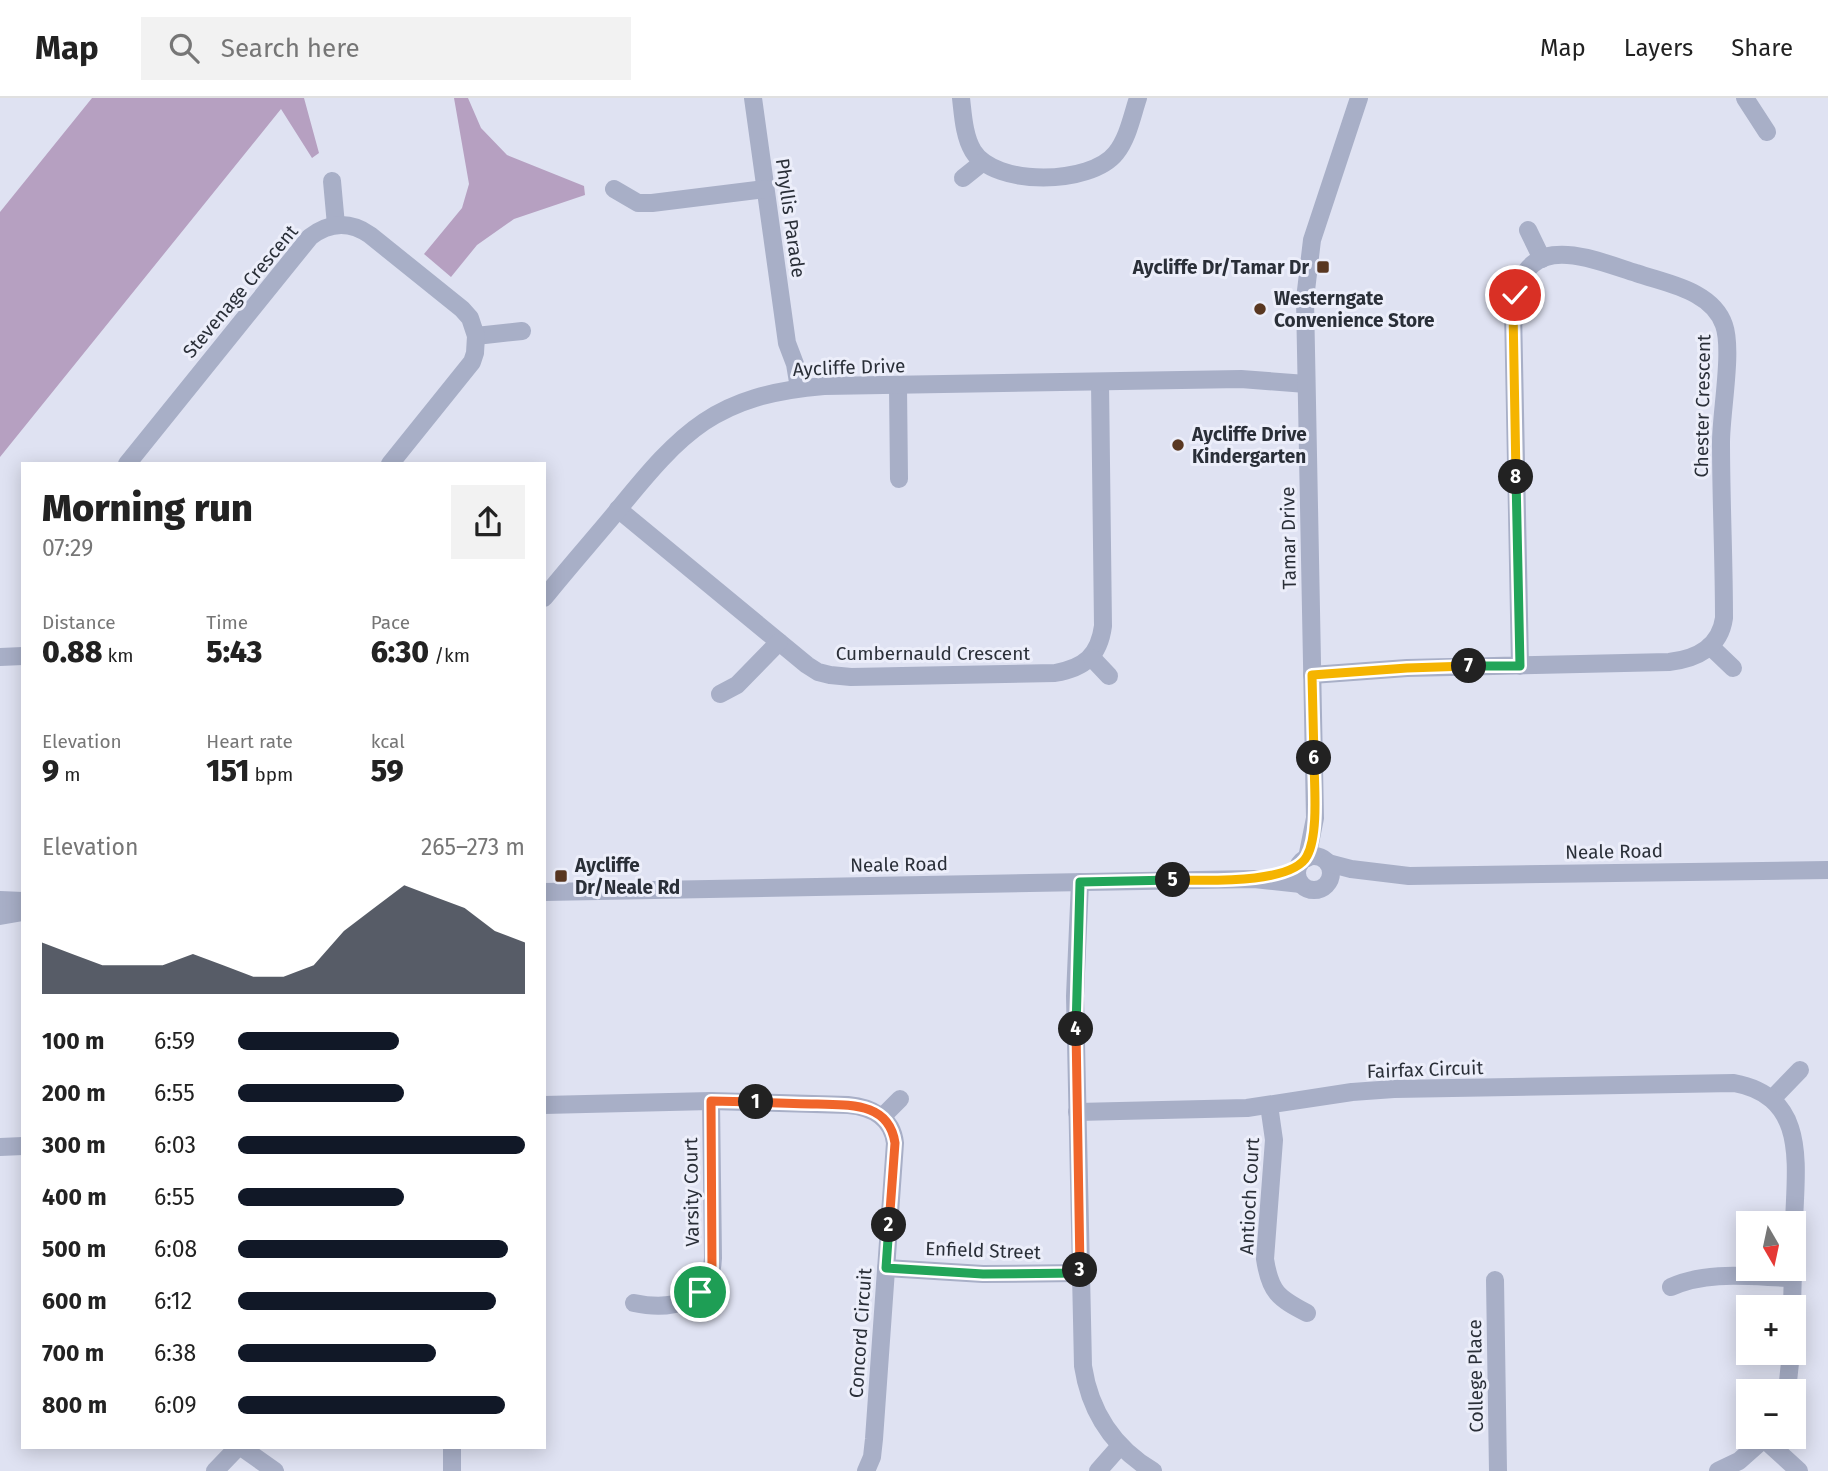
<!DOCTYPE html>
<meta charset="utf-8">
<style>
:root{--surface:#fff;--page:#f2f2f2;--text:#222;--muted:#767676;--line:#e0e0e0;--accent:#111827}
body{margin:0;font-family:"Fira Sans",sans-serif;background:var(--page);color:var(--text);height:100vh;display:flex;flex-direction:column;font-size:26px;white-space:nowrap}
*{box-sizing:border-box;margin:0}
p{font-size:23px;color:var(--muted)}
.icon{flex:none;width:38px;height:38px;fill:none;stroke:currentColor;stroke-width:2;stroke-linecap:round;stroke-linejoin:round}
.map{position:relative;flex:1;overflow:hidden}
.drawer{position:absolute;left:21px;top:364px;width:525px;height:987px;display:flex;flex-direction:column;background:var(--surface);border-radius:0px;box-shadow:0 4px 18px #0003}
.drawer>*{flex:none}
.needle{width:46px;rotate:171deg}
.fabs{position:absolute;left:1736px;top:1113px;display:grid;gap:14px}
.fabs a{display:grid;place-items:center;width:70px;height:70px;border-radius:0px;background:var(--surface);box-shadow:0 4px 18px #0003;font-size:35px}
.pin{position:absolute;display:grid;place-items:center;width:60px;height:60px;color:#fff;margin:-30px;border:4px solid #fff;border-radius:50%;box-shadow:0 2px 7px #0007}
.km{position:absolute;width:35px;height:35px;margin:-18px;border-radius:50%;background:#222;color:#fff;font-size:19px;line-height:35px;text-align:center}
.round{display:grid;place-items:center;flex:none;width:74px;height:74px;border-radius:0px;background:var(--page)}
.summary{display:flex;align-items:center;justify-content:space-between;height:119px;padding:0 21px}
h1{font-size:38px;font-weight:800;line-height:52px}
.stats{display:grid;grid-template-columns:repeat(3,1fr);gap:10px;height:119px;padding:7px 21px}
.stats div{display:grid;align-content:center}
.stats b{font-size:30px;font-weight:800}
.stats small{font-size:19px;font-weight:400}
.stats p{font-size:19px}
.chart{height:196px;padding:14px 21px}
.chart p{display:flex;justify-content:space-between}
.chart svg{width:100%;height:126px;margin-top:7px;fill:var(--accent);opacity:.7}
ul{padding:0 21px;list-style:none;font-size:23px}
li{display:grid;grid-template-columns:112px 84px 1fr;align-items:center;height:52px}
li i{height:18px;border-radius:9px;background:var(--accent)}
header{display:flex;align-items:center;gap:42px;box-sizing:border-box;height:98px;padding:0 35px;background:var(--surface);border-bottom:2px solid var(--line)}
header strong{font-size:33px}
nav{display:flex;gap:38px;margin-inline-start:auto;font-size:24px}
.search{width:490px;height:63px;background:var(--page);display:flex;align-items:center;gap:18px;box-sizing:border-box;padding:0 24px;border-radius:0px;color:var(--muted);font-size:26px}
.map>svg:first-child{display:block}
</style>
<header>
<strong>Map</strong>
<div class="search"><svg class="icon" aria-label="search" viewBox="0 0 24 24"><circle cx="10" cy="10" r="6"/><path d="M15 15l6 6"/></svg>Search here</div>
<nav><a>Map</a><a>Layers</a><a>Share</a></nav>
</header>
<div class="map">
<svg width="1828" height="1373" viewBox="0 0 1828 1373">
<rect width="100%" height="100%" fill="#dfe2f2"/>
<g fill="#b6a0c1">
<path d="M92 0H304L319 55 312 60 281 11 0 359V114Z"/>
<path d="M454 0H468L481 30 507 57 584 88 585 97 514 121 477 147 451 179 424 156 462 110 469 86Z"/>
</g>
<g fill="none" stroke-linecap="round" stroke-linejoin="round">
<g stroke="#a8afc7" stroke-width="18">
<path d="M753 0 787 245 795 266 799 290"/>
<path d="M961 0C963 17 964 38 973 53 995 89 1091 87 1116 55 1128 40 1132 18 1138 0"/>
<path d="M1745 0 1767 34"/>
<path d="M963 80 983 64"/>
<path d="M332 83 336 127"/>
<path d="M614 91 638 105H652L765 91"/>
<path d="M1528 132 1542 161"/>
<path d="M476 238 522 233"/>
<path d="M898 288 899 381"/>
<path d="M127 366 310 139C329 124 350 123 370 137L462 211 470 220 476 238 475 255 472 264 390 366"/>
<path d="M618 411 807 567 818 574 830 577 851 579 1055 575C1084 570 1099 558 1103 528L1100 284"/>
<path d="M544 500C568 470 593 442 617 413 682 333 715 297 824 288L1241 281 1306 286"/>
<path d="M1710 548 1733 570"/>
<path d="M0 559 23 558"/>
<path d="M1092 560 1109 578"/>
<path d="M1312 577 1407 570 1669 564C1697 561 1720 549 1724 520 1724 461 1721 403 1721 344 1721 315 1733 252 1724 227 1712 192 1667 186 1636 175 1583 158 1523 131 1513 212L1520 568"/>
<path d="M720 596 737 587 779 544"/>
<circle cx="1314" cy="775" r="17"/>
<path d="M1307 760 1315 720 1305 201 1312 142 1359 0"/>
<path d="M1328 765 1351 771 1409 778 1828 772"/>
<path d="M1080 784 1075 898 1083 1268C1090 1314 1113 1349 1153 1373"/>
<path d="M544 794 1254 781 1301 786"/>
<path d="M0 802 23 803"/>
<path d="M0 818 23 814"/>
<path d="M1772 1001 1800 972"/>
<path d="M544 1007 711 1003 848 1007C872 1009 892 1020 895 1045L874 1341 872 1359 866 1373"/>
<path d="M1269 1007 1274 1042 1265 1161C1270 1194 1278 1200 1307 1215"/>
<path d="M1077 1014 1247 1010 1352 994 1394 991 1734 985C1810 999 1795 1070 1794 1128"/>
<path d="M882 1019 900 1001"/>
<path d="M0 1049 23 1048"/>
<path d="M886 1170 983 1176 1080 1175"/>
<path d="M1495 1182 1498 1373"/>
<path d="M1671 1189C1709 1172 1752 1179 1793 1180"/>
<path d="M634 1205C672 1213 711 1204 713 1160L711 1003"/>
<path d="M1792 1209 1793 1171"/>
<path d="M1787 1293 1791 1255"/>
<path d="M1764 1341 1799 1373"/>
<path d="M241 1349 275 1373"/>
<path d="M452 1349V1373"/>
<path d="M215 1373 238 1349"/>
<path d="M1098 1373 1120 1348"/>
<path d="M1718 1373 1739 1363 1766 1339"/>
</g>
</g>
<g fill="none" stroke-linecap="round" stroke-linejoin="round">
<defs>
<path id="split-1" d="M700 1194 708 1184 712 1173 711 1003 756 1004"/>
<path id="split-2" d="M756 1004C776 1005 797 1006 817 1006 849 1007 889 1004 895 1045L889 1127"/>
<path id="split-3" d="M889 1127 886 1170 983 1176 1080 1175V1172"/>
<path id="split-4" d="M1076 931 1080 1172"/>
<path id="split-5" d="M1076 931 1080 784 1173 782"/>
<path id="split-6" d="M1173 782C1203 782 1292 787 1307 758 1319 736 1314 686 1314 660"/>
<path id="split-7" d="M1314 660 1312 577 1407 570 1469 568"/>
<path id="split-8" d="M1469 568H1520L1516 379"/>
<path id="split-9" d="M1515 197 1513 212 1516 379"/>
</defs>
<use href="#split-1" stroke="#fff" stroke-width="14"/>
<use href="#split-2" stroke="#fff" stroke-width="14"/>
<use href="#split-3" stroke="#fff" stroke-width="14"/>
<use href="#split-4" stroke="#fff" stroke-width="14"/>
<use href="#split-5" stroke="#fff" stroke-width="14"/>
<use href="#split-6" stroke="#fff" stroke-width="14"/>
<use href="#split-7" stroke="#fff" stroke-width="14"/>
<use href="#split-8" stroke="#fff" stroke-width="14"/>
<use href="#split-9" stroke="#fff" stroke-width="14"/>
<use href="#split-1" stroke="#f0652b" stroke-width="9"/>
<use href="#split-2" stroke="#f0652b" stroke-width="9"/>
<use href="#split-3" stroke="#22a559" stroke-width="9"/>
<use href="#split-4" stroke="#f0652b" stroke-width="9"/>
<use href="#split-5" stroke="#22a559" stroke-width="9"/>
<use href="#split-6" stroke="#f5b400" stroke-width="9"/>
<use href="#split-7" stroke="#f5b400" stroke-width="9"/>
<use href="#split-8" stroke="#22a559" stroke-width="9"/>
<use href="#split-9" stroke="#f5b400" stroke-width="9"/>
</g>
<g fill="#593721" stroke="#eceefa" stroke-width="2.5">
<rect x="1316" y="162" width="14" height="14" rx="3.5"/>
<circle cx="1260" cy="211" r="7"/>
<circle cx="1178" cy="347" r="7"/>
<rect x="554" y="771" width="14" height="14" rx="3.5"/>
</g>
<g text-anchor="middle" stroke-width="6" stroke-linejoin="round" paint-order="stroke">
<g font-size="19" fill="#2a2f38" stroke="#eceefa">
<text transform="translate(791 120) rotate(82)" y="7">Phyllis Parade</text>
<text transform="translate(240 193) rotate(-50)" y="7">Stevenage Crescent</text>
<text transform="translate(849 269) rotate(-2)" y="7">Aycliffe Drive</text>
<text transform="translate(1702 308) rotate(-89)" y="7">Chester Crescent</text>
<text transform="translate(1288 440) rotate(-91)" y="7">Tamar Drive</text>
<text x="933" y="562">Cumbernauld Crescent</text>
<text transform="translate(1614 753) rotate(-1)" y="7">Neale Road</text>
<text transform="translate(899 766) rotate(-1)" y="7">Neale Road</text>
<text transform="translate(1425 971) rotate(-2)" y="7">Fairfax Circuit</text>
<text transform="translate(691 1094) rotate(-91)" y="7">Varsity Court</text>
<text transform="translate(1249 1098) rotate(-87)" y="7">Antioch Court</text>
<text transform="translate(983 1152) rotate(2)" y="7">Enfield Street</text>
<text transform="translate(860 1235) rotate(-86)" y="7">Concord Circuit</text>
<text transform="translate(1475 1278) rotate(-91)" y="7">College Place</text>
</g>
<g font-size="19" font-weight="bold" fill="#2a2f38" stroke="#eceefa" text-anchor="start">
<text x="1309" y="176" text-anchor="end">Aycliffe Dr/Tamar Dr</text>
<text x="1274" y="207">Westerngate<tspan x="1274" dy="22">Convenience Store</tspan></text>
<text x="1192" y="343">Aycliffe Drive<tspan x="1192" dy="22">Kindergarten</tspan></text>
<text x="575" y="774">Aycliffe<tspan x="575" dy="22">Dr/Neale Rd</tspan></text>
</g>
</g>
</svg>
<div class="fabs">
<a><svg class="needle" viewBox="-14 -14 28 28"><path d="M0-13l5 13h-10z" fill="#e53935"/><path d="M0 13l5-13h-10z" fill="#767676"/></svg></a>
<a>+</a>
<a>−</a>
</div>
<div class="pin" style="left:700px;top:1194px;background:#1e9e55"><svg class="icon" aria-label="arrive" viewBox="0 0 24 24"><path d="M6 21V4h12l-3 4 3 4H6"/></svg></div>
<div class="pin" style="left:1515px;top:197px;background:#d93025"><svg class="icon" aria-label="check" viewBox="0 0 24 24"><path d="M5 12l5 5 9-10"/></svg></div>
<b class="km" style="left:756px;top:1004px">1</b>
<b class="km" style="left:889px;top:1127px">2</b>
<b class="km" style="left:1080px;top:1172px">3</b>
<b class="km" style="left:1076px;top:931px">4</b>
<b class="km" style="left:1173px;top:782px">5</b>
<b class="km" style="left:1314px;top:660px">6</b>
<b class="km" style="left:1469px;top:568px">7</b>
<b class="km" style="left:1516px;top:379px">8</b>
<section class="drawer">
<div class="summary"><div><h1>Morning run</h1><p>07:29</p></div><a class="round"><svg class="icon" aria-label="share" viewBox="0 0 24 24"><path d="M12 15V3M7 8l5-5 5 5M5 13v7h14v-7"/></svg></a></div>
<div class="stats">
<div><p>Distance</p><b>0.88<small> km</small></b></div>
<div><p>Time</p><b>5:43</b></div>
<div><p>Pace</p><b>6:30<small> /km</small></b></div>
</div>
<div class="stats">
<div><p>Elevation</p><b>9<small> m</small></b></div>
<div><p>Heart rate</p><b>151<small> bpm</small></b></div>
<div><p>kcal</p><b>59</b></div>
</div>
<div class="chart"><p><span>Elevation</span>265–273 m</p>
<svg viewBox="0 0 160 44" preserveAspectRatio="none"><path d="M0 44V26L10 30L20 34L30 34L40 34L50 30L60 34L70 38L80 38L90 34L100 22L110 14L120 6L130 10L140 14L150 22L160 26V44z"/></svg>
</div>
<ul>
<li><b>100 m</b>6:59<i style="width:56%"></i></li>
<li><b>200 m</b>6:55<i style="width:58%"></i></li>
<li><b>300 m</b>6:03<i style="width:100%"></i></li>
<li><b>400 m</b>6:55<i style="width:58%"></i></li>
<li><b>500 m</b>6:08<i style="width:94%"></i></li>
<li><b>600 m</b>6:12<i style="width:90%"></i></li>
<li><b>700 m</b>6:38<i style="width:69%"></i></li>
<li><b>800 m</b>6:09<i style="width:93%"></i></li>
</ul>
</section>
</div>
